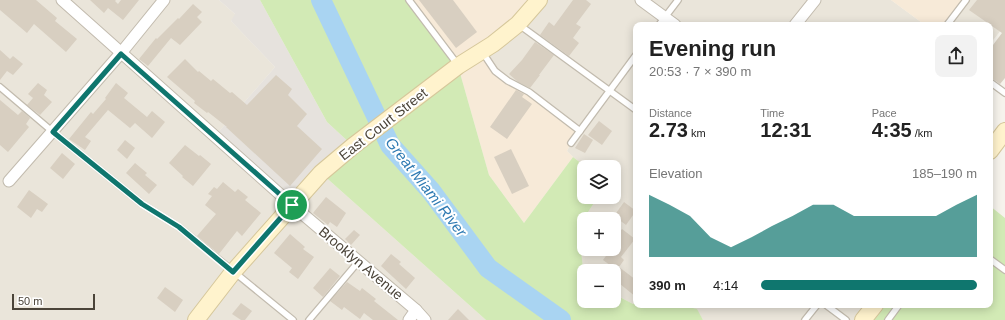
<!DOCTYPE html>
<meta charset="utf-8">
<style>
:root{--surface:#fff;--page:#f2f2f2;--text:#222;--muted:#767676;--accent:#0f766e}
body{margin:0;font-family:Helvetica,sans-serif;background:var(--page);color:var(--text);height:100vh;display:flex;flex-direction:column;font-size:15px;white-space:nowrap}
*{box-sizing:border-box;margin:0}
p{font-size:13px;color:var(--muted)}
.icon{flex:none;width:22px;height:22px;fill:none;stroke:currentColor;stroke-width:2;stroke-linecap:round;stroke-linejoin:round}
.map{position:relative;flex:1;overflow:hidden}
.drawer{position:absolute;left:633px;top:22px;width:360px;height:286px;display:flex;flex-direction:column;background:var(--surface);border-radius:8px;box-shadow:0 2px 10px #0003}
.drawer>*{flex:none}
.fabs{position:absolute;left:577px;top:160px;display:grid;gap:8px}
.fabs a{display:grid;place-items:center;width:44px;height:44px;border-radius:8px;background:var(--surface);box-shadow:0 2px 10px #0003;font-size:20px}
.scale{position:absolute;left:12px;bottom:10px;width:83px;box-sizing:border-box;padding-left:4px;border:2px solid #4b4439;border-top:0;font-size:11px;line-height:14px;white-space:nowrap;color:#4b4439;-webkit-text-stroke:3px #fff;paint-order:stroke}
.pin{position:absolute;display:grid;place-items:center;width:34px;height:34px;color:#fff;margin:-17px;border:2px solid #fff;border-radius:50%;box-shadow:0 1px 4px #0007}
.round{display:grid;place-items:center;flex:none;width:42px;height:42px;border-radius:8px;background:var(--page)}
.summary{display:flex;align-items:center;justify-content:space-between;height:68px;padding:0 16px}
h1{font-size:22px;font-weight:700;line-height:30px}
.metrics{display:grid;grid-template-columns:repeat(3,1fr);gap:6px;height:68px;padding:4px 16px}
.metrics div{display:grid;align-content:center}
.metrics b{font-size:20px;font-weight:700}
.metrics small{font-size:11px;font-weight:400}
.metrics p{font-size:11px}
.chart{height:112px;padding:8px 16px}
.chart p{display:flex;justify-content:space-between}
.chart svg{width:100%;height:72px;margin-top:4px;fill:var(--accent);opacity:.7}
ul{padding:0 16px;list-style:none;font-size:13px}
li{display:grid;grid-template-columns:64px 48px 1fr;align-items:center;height:30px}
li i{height:10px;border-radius:5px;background:var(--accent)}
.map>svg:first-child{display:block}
</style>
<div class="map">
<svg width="1005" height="320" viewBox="0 0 1005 320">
<rect width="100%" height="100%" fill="#f6f3ec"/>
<g fill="#eae5da" fill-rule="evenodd">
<path d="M0 0H219L236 15 231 21 275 67 215 136 321 173 486 320H0Z"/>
<path d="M539 0H891L925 25H636V303L633 304 614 294V271H586L583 267 578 227 598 197H614V167H586L573 157 567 151 571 143 495 71 481 51ZM584 219H614V249H584Z"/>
<path d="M966 0H1005V25L990 44V25H947Z"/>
<path d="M681 305H875L863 320H703L696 309Z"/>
</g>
<g fill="#f7ead8">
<path d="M409 0H539L482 51 495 71 580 131 571 143 567 151 573 157 524 223 489 175 458 66Z"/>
<path d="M891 0H966L947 25H925Z"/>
</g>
<path fill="#e6e2dd" d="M219 0H260L327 122 353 146 292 205 215 136 275 67 231 21 235 14Z"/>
<g fill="#d2eab5">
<path d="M260 0H409L458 66 489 175 524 223 573 157 586 167H584V197H598L578 227 583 267 586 271H584V301H614V294L633 304 636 303V305H681L697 309 703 320H486L321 173 353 146 327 122Z"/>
<path d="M990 206 1005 218V320H863L875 305H990Z"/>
</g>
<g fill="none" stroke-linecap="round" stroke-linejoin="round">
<path stroke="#a9d4f2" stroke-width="20" d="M321 0 390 145 431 191 488 268 561 320"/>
</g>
<g fill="#d8cfc1">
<path d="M0 0H36L57 18 55 21 77 39 66 52 34 24 27 33 0 10Z"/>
<path d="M90 0H116L115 1 118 4 121 0H139L123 20 108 8 104 13Z"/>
<path d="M419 0H453L477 32 456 48Z"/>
<path d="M573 0H586L591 4 576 24 581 27 573 38 579 43 569 56 540 35 549 22 554 26Z"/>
<path d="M977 0H1005V78L1000 84 990 77V49L1002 33 969 10Z"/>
<path d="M193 4 202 12 197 17 202 22 180 45 171 38 148 66 139 59 156 38 157 39 178 18 179 19Z"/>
<path d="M535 42 554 55 539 75H540L530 88 518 82 509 74 522 60Z"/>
<path d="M0 50 10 59 13 56 23 64 13 75 7 71 0 80Z"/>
<path d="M185 59 198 72 199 71 211 81 213 79 230 93 232 92 247 105 276 75 292 89 288 95 307 114 297 126 322 149 290 186 226 127H227L208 112 207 113 194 103 195 101 167 77Z"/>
<path d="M38 83 47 90 44 95 52 102 40 115 27 105 33 98 28 94Z"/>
<path d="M116 83 128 93 124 98 147 117 152 111 165 122 152 138 135 123 130 128 108 110 85 137 91 141 85 150 69 139 91 112 93 114 106 99 105 98Z"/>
<path d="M516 90 524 94 522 97 532 104 507 139 490 127Z"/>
<path d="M0 100 18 115 22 111 30 118 26 124 29 127 8 152 0 145Z"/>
<path d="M599 121 612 131 602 145 588 135Z"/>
<path d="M584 134 593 140 585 153 575 148Z"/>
<path d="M125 140 135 148 127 159 117 150Z"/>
<path d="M185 145 199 156 200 155 211 164 193 186 182 177 183 176 169 163Z"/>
<path d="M511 149 529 186 512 194 494 157Z"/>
<path d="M62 153 75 164 63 179 50 168Z"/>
<path d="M135 163 147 173 145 175 157 185 149 194 126 173Z"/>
<path d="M223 182 235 192 238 189 248 197 245 200 261 213 242 236 237 231 219 254 197 236 216 214 205 205 212 196 208 194 214 187 217 189Z"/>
<path d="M29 190 48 204 42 212 37 209 31 218 17 207Z"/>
<path d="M326 197 346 213 337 227 330 222 328 225 313 213Z"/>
<path d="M624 202 636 211 626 225 614 216Z"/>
<path d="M622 229 635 239 621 257 624 260 619 267 636 280V297L614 279V268L603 260 611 249H614V239Z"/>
<path d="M354 230 360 235 351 245 345 239Z"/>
<path d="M290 234 305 247 303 249 314 257 298 279 289 272 292 268 274 253Z"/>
<path d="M391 254 401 262 399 264 415 278 406 289 381 266Z"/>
<path d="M330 268 340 276 323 297 313 288Z"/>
<path d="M347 282 360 291 362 288 376 299 374 301 398 320H373L364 313 360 319 344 307 342 310 330 301Z"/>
<path d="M165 287 183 300 175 312 157 298Z"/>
<path d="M241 303 252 311 245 320H241L232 314Z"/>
<path d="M458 309 469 320H448Z"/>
</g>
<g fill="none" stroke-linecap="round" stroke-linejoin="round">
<defs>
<g id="service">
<path d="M409 0 458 65"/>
<path d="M518 24 636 110"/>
<path d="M659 25 678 0"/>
<path d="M947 25 966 0"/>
<path d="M483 53 495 71 508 81 529 92 580 131"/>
<path d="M990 82 1005 93"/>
<path d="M0 87 53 132 142 204 179 227 293 320"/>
<path d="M571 143 636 55"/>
<path d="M990 259 1005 270"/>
<path d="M826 305 846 320"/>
<path d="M309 320 359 261"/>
<path d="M805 320 817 305"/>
<path d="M888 320 899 305"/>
</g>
<g id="minor">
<path d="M62 0 292 205 416 310 425 320"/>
<path d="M641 0 675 25"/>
<path d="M795 25 815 0"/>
<path d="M9 181 121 53 164 0"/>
<path d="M409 320 416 310"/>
</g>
<g id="secondary">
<path d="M990 151 1005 131"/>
<path d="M196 320 233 272 321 173 353 146 458 66 493 44 518 24 539 0"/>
<path d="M863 320 875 305"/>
</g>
</defs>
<use href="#service" stroke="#c2bbae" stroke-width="8"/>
<use href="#minor" stroke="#c2bbae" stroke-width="13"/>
<use href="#secondary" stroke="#d6c79b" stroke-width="18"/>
<use href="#service" stroke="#fff" stroke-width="5.5"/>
<use href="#minor" stroke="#fff" stroke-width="11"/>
<use href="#secondary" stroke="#fff3cd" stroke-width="16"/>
</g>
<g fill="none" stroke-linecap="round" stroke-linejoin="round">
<defs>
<path id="route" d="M121 54 292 205 233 272 179 227 142 204 53 132Z"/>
</defs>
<use href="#route" stroke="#fff" stroke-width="8"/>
<use href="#route" stroke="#0f766e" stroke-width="5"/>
</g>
<g text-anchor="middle" stroke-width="4" stroke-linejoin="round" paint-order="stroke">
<g font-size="14" fill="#4b4439" stroke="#fff">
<text transform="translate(383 124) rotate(-38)" y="5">East Court Street</text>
<text transform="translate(361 263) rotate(40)" y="5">Brooklyn Avenue</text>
</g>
<g font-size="15" font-style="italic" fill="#2e7ab2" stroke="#fff">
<text transform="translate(426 187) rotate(52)" y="5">Great Miami River</text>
</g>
</g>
</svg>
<div class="fabs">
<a><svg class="icon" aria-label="layers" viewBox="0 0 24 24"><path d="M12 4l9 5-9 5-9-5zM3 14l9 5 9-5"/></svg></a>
<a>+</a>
<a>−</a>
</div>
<div class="scale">50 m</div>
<div class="pin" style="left:292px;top:205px;background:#1e9e55"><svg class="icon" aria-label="arrive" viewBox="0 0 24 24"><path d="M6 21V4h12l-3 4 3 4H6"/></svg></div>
<section class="drawer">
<div class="summary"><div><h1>Evening run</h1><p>20:53 · 7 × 390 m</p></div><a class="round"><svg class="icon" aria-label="share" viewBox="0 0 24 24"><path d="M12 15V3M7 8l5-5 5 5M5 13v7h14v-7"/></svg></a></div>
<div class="metrics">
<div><p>Distance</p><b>2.73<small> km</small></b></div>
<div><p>Time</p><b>12:31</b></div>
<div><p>Pace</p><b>4:35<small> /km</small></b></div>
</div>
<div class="chart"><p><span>Elevation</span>185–190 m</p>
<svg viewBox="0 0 160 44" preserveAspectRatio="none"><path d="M0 44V6L10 12L20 19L30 32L40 38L50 32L60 25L70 19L80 12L90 12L100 19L110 19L120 19L130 19L140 19L150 12L160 6V44z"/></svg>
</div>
<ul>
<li><b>390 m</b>4:14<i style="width:100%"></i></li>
</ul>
</section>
</div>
